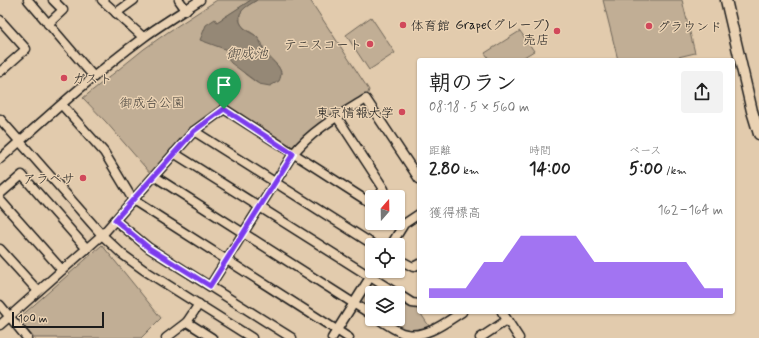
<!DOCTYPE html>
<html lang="ja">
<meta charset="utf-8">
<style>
:root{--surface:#fff;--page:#f2f2f2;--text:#222;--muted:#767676;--accent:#7c3aed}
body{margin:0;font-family:Mynerve,"Klee One",sans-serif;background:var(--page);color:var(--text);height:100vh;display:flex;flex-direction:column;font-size:15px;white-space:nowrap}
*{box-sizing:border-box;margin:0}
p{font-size:13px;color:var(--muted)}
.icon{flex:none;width:22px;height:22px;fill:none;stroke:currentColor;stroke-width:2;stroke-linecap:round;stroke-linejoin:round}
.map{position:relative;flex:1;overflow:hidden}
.side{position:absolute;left:417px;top:58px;width:318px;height:256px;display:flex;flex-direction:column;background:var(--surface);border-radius:4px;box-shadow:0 1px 3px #0004}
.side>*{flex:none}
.needle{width:26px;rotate:20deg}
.controls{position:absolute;left:365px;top:190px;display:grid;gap:8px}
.controls a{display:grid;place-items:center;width:40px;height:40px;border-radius:4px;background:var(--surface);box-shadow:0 1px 3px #0004;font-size:20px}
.scale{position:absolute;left:12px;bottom:10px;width:92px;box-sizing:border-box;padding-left:4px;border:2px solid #1c1c1c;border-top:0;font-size:11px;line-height:14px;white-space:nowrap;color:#1c1c1c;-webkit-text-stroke:3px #ead2b3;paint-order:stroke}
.pin{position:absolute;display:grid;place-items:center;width:34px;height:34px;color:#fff;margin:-41px -17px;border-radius:50% 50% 50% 0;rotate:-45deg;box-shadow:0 0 4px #0007}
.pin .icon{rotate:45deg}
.round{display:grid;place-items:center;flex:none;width:42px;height:42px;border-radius:4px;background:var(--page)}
.overview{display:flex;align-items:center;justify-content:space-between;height:68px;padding:0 12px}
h1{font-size:22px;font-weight:700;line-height:30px}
.metrics{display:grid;grid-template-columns:repeat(3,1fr);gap:6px;height:68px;padding:4px 12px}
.metrics div{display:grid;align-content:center}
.metrics b{font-size:17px;font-weight:700}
.metrics small{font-size:11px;font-weight:400}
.metrics p{font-size:11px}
.chart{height:112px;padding:8px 12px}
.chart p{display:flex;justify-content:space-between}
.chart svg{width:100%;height:72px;margin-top:4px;fill:var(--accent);opacity:.7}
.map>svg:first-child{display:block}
</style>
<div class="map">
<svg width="759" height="338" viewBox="0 0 759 338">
<rect width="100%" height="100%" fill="#e2cbad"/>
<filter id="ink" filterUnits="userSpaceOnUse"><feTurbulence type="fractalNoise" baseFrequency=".025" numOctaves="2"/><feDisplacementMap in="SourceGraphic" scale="8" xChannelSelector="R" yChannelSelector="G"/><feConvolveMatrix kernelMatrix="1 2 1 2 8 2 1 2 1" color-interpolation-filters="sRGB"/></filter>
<g filter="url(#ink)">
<g fill="#c1ae95" stroke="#6e6558">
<path d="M217 0H251L217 22 231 52 245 74 257 83 280 78 281 72 278 66 264 51 262 43 255 35 243 27 240 22V14L244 8 257 0H310L369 90 367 96 295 147 290 148 225 106 192 127 151 174 106 122 83 98 144 49 168 32Z"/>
<path d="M603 0H682L695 53 666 60H618Z"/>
<path d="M371 17 395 53 369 70 346 35Z"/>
<path d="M520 31 534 51 519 60H490L485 53Z"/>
<path d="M102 245 161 318 141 338H34L18 319Z"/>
<path d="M375 282 393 293H372V312L361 305 360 301 372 283Z"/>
<path d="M398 296 417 308 431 329 407 332 382 319H398Z"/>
</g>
<path fill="#958876" stroke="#655d52" d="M251 0H257C247 6 231 14 244 28 247 32 253 33 257 37 261 41 262 48 265 53 272 63 286 67 279 81L270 86 259 84 231 63 228 59 230 51 200 40 206 25 215 19 217 22Z"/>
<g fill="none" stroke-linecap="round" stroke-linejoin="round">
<defs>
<g id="minor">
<path d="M28 0 94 77"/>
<path d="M102 0 143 37"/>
<path d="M179 0 186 10"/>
<path d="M116 13 134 0"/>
<path d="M0 20 26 49 0 72"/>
<path d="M48 24 63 10 53 0"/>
<path d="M62 105 104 152 133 200 349 338"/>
<path d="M337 117 384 189 378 197"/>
<path d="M0 119 102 235 122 254 144 270 252 338"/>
<path d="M194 131 374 245"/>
<path d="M174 153 396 293"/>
<path d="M0 159C47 117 94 74 144 37 162 24 182 12 200 0"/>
<path d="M154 176 372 315"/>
<path d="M0 194 22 175 87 249"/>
<path d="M0 200 62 270"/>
<path d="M115 220 149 248 292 338"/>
<path d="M391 245 404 224 419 214"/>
<path d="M0 249 38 291"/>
<path d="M398 259 413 267 419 264"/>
<path d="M210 286 293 154C313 129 340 115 366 99L419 179"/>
<path d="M398 294 412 303 419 304"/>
<path d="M0 305 27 338"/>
<path d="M502 312 519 338"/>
<path d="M378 319C387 324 396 332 406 334 427 338 446 322 462 312"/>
<path d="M187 322 212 338"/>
<path d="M0 325 102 235 194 131 224 109 372 204"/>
<path d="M166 338 187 322 199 304"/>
<path d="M332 338 374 271"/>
<path d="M480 338 507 320"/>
</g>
<path id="major" d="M726 0 752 111 759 134"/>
</defs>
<use href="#minor" stroke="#1c1c1c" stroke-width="11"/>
<use href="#major" stroke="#1c1c1c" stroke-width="13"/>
<use href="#minor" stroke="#ead2b3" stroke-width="8"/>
<use href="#major" stroke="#ead2b3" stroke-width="10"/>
</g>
</g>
<g fill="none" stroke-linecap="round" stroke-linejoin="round" filter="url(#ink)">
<defs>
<path id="route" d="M224 109 293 154 210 286 149 248 115 220 194 131Z"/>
</defs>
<use href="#route" stroke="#fff" stroke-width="8"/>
<use href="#route" stroke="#7c3aed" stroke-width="5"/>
</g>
<g fill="#d1495b" stroke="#ead2b3" stroke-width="1.5">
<circle cx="403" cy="25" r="4"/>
<circle cx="649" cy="26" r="4"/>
<circle cx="557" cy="31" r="4"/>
<circle cx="370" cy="44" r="4"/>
<circle cx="64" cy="78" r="4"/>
<circle cx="402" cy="112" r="4"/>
<circle cx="83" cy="178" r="4"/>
</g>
<g text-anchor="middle" stroke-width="3" stroke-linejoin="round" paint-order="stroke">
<g font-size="13" fill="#1c1c1c" stroke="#ead2b3" text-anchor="end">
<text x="549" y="29">Grape(グレープ)<tspan x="549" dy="15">売店</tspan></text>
<text x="411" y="30" text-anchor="start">体育館</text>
<text x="657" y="31" text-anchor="start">グラウンド</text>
<text x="362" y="49">テニスコート</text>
<text x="72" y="83" text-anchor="start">ガスト</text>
<text x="394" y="117">東京情報大学</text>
<text x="75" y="183">アラペサ</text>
</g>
<g font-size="13" fill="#45403a" stroke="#ead2b3">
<text x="152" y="107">御成台公園</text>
</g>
<g font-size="14" font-style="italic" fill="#46423c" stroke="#ead2b3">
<text x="247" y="58">御成池</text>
</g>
</g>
</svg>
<div class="controls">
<a><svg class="needle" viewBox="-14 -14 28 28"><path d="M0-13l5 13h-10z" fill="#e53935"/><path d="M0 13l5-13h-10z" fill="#767676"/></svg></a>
<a><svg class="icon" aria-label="locate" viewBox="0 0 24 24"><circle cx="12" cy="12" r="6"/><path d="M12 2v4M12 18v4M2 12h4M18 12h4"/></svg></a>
<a><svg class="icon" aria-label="layers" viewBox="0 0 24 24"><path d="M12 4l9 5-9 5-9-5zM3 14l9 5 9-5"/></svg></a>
</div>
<div class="scale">100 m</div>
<div class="pin" style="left:224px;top:109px;background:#1e9e55"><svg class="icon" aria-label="arrive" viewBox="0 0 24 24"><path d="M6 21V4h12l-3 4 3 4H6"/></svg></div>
<section class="side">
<div class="overview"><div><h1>朝のラン</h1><p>08:18 · 5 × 560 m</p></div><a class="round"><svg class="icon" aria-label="share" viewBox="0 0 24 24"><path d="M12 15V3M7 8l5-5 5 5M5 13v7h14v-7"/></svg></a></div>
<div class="metrics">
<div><p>距離</p><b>2.80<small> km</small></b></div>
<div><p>時間</p><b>14:00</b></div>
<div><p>ペース</p><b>5:00<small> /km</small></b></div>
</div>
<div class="chart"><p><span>獲得標高</span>162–164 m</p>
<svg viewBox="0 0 160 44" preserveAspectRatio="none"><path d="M0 44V38L10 38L20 38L30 22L40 22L50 6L60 6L70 6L80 6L90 22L100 22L110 22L120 22L130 22L140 22L150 38L160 38V44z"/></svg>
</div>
</section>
</div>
